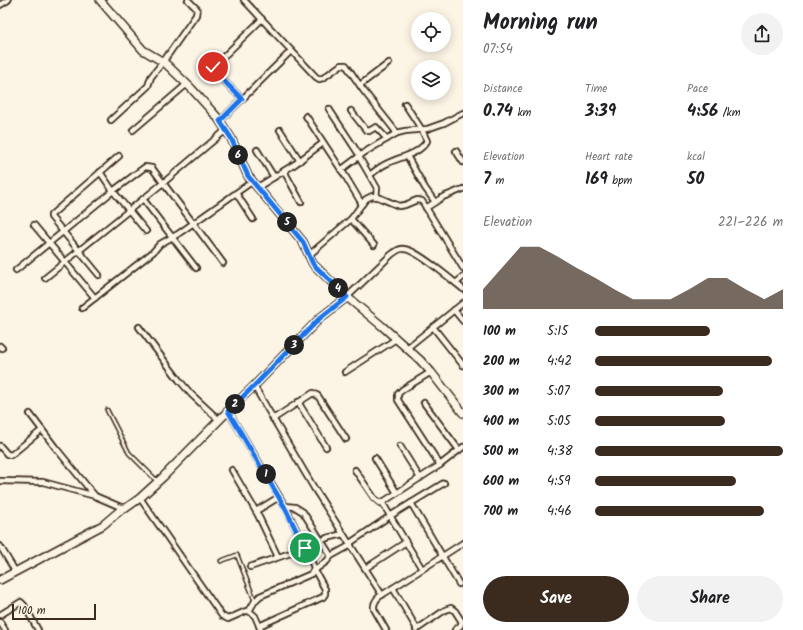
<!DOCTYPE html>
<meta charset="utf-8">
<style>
:root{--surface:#fff;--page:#f2f2f2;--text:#202124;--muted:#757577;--accent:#3b2a1e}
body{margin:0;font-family:Kalam,sans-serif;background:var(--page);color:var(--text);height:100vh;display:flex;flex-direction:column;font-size:15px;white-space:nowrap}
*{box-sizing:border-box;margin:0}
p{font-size:13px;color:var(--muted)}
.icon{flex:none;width:22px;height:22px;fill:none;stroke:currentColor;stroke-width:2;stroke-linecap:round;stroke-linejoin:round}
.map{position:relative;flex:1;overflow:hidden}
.sheet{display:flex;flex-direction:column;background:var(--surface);width:340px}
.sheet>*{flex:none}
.tools{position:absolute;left:411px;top:12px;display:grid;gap:8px}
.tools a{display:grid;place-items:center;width:40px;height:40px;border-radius:50%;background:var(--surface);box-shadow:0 2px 10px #0003;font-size:20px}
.scale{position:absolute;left:12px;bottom:10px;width:84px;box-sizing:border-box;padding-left:4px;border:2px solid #3b2a1e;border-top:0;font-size:11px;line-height:14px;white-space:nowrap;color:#3b2a1e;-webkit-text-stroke:3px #fcf5e5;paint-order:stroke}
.pin{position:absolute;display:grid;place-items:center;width:34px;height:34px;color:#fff;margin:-17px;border:2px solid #fff;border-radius:50%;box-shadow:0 1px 4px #0007}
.km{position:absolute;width:20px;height:20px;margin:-10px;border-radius:50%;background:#222;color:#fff;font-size:11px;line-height:20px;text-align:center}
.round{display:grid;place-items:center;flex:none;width:42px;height:42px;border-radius:21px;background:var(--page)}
.headline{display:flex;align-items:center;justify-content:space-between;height:68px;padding:0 20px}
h1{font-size:22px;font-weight:600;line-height:30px}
.metrics{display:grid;grid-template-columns:repeat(3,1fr);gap:6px;height:68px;padding:4px 20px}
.metrics div{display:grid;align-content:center}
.metrics b{font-size:17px;font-weight:600}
.metrics small{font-size:11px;font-weight:400}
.metrics p{font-size:11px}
.chart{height:112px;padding:8px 20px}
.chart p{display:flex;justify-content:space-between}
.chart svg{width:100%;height:72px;margin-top:4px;fill:var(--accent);opacity:.7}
.cta{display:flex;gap:8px;margin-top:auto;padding:8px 20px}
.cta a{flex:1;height:46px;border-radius:24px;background:var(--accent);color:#fff;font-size:16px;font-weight:600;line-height:46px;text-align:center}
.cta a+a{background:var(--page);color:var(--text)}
ul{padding:0 20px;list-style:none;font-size:13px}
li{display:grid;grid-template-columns:64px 48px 1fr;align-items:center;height:30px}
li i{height:10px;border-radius:5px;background:var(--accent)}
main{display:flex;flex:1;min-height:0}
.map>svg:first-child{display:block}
</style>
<main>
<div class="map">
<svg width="463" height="630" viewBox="0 0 463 630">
<rect width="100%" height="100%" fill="#fcf5e5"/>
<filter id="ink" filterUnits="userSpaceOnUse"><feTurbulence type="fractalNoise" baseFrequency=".025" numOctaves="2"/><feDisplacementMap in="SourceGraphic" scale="8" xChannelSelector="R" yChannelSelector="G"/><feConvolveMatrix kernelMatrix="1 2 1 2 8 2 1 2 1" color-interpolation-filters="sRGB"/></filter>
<g filter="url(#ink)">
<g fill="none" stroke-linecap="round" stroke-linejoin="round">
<defs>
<g id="lane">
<path d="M107 410 129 453 157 481"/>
<path d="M221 561 237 555 255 601"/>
</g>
<g id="street">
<path d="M244 0 316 77 319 79 323 78 341 65H346L363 90 397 133"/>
<path d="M0 5 8 0"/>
<path d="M360 85 389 63"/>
<path d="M242 99 213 70V67L262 19"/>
<path d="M329 109 360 156"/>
<path d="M351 111 366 130 369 131 376 127 387 139"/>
<path d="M306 116 344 174 362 204"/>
<path d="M111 120 148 86 151 77 163 62 196 15 197 9 188 0"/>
<path d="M220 121 291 51"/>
<path d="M133 130 187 84"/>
<path d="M280 130 300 161"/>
<path d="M257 150 274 177"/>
<path d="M456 151 463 162"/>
<path d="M407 156 425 188 435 202"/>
<path d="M359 157 377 188 376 197"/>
<path d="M341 170 365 152 397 133 405 131 427 129 444 123 463 113"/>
<path d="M284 171 301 202"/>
<path d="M100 172 113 191 146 231"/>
<path d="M370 175C376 170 381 166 388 163 402 156 418 155 427 141L422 130 405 104"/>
<path d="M258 187 295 164 323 143"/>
<path d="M236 193 253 219"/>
<path d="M143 199 196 268"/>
<path d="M426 208 443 197 463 189"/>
<path d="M351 219 374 245"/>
<path d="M34 225 95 298"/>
<path d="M308 256 351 219 362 204 366 199 372 196 378 197 399 206 405 205 417 200 422 201 463 268"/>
<path d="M16 270 113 191 145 167 152 168 223 263"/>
<path d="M99 275 51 217V215L119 156"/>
<path d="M45 278 163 183 226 130"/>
<path d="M456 283 463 277"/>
<path d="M347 297 391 255C395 252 399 248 404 249 416 249 453 281 463 289"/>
<path d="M82 308 153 252 160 244 178 234 253 181"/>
<path d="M454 310 463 321"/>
<path d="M139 327 179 380 191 394 219 420"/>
<path d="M433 327 463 365"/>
<path d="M0 346 2 348"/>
<path d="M407 348 463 303"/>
<path d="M345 372 396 339"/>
<path d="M431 372 402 390 398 394V400L440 465"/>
<path d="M254 386 314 488 382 595"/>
<path d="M298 402 326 447"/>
<path d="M424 403 459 450"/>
<path d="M228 411 285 506 313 565 314 569 311 574 260 596 255 601 249 611"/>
<path d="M30 414 55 447 95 496"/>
<path d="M273 419 313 393 318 396 346 439"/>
<path d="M0 446 7 454 11 455 42 430"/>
<path d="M400 446 420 478"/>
<path d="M375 458 397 493"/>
<path d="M232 470 258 515 278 557"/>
<path d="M355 470 374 498 380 503 383 502 440 465 463 447"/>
<path d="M0 481 43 482 95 496 123 508"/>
<path d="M140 498 222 616 228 619 246 611H249L255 616 261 630"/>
<path d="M382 502 422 569"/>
<path d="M411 503 459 584"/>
<path d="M285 506 295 507 303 512 331 556"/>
<path d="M256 511 279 497"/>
<path d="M350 543 390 516 444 483"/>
<path d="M0 546 15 571"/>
<path d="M250 567 305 548 327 538 343 534"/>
<path d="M366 568 406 542"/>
<path d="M315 570 327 561 331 556 351 545"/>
<path d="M393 588 417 629"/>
<path d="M0 615 21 602 24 605 38 630"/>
<path d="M0 622 5 630"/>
<path d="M259 626 323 597 325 594V589L314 569"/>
<path d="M386 630 374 609C373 601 379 596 385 593L463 543"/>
<path d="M416 630 445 610 451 608 455 611 462 622 460 626 455 630"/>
</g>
<g id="secondary">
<path d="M100 0 143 50 165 63 191 88 218 118 231 138 248 176 303 242 313 264 347 297 382 326 420 360 431 372 463 413"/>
<path d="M0 580 103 525 123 508H126L140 498 163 477 228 411 254 386 320 318 347 297"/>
</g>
</defs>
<use href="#lane" stroke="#3b2a1e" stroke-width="5.5"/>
<use href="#street" stroke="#3b2a1e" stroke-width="8"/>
<use href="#secondary" stroke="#3b2a1e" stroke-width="10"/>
<use href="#lane" stroke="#fcf5e5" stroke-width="2.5"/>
<use href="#street" stroke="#fcf5e5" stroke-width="4.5"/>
<use href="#secondary" stroke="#fcf5e5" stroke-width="7"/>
</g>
</g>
<g fill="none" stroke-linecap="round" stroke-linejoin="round" filter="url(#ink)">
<defs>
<path id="route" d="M213 67V70L242 99 220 121 231 138 248 176 303 242 313 264 347 297 320 318 254 386 228 411 284 506 305 548"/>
</defs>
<use href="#route" stroke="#fff" stroke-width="8"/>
<use href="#route" stroke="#1a73e8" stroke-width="5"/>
</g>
</svg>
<div class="tools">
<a><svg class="icon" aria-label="locate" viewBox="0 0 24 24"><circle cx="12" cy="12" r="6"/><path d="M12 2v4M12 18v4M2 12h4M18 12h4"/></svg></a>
<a><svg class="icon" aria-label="layers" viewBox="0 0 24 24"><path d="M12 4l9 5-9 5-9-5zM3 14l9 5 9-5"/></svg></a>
</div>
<div class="scale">100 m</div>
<div class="pin" style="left:305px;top:548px;background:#1e9e55"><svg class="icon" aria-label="arrive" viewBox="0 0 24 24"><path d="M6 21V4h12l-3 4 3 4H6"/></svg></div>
<div class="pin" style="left:213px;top:67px;background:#d93025"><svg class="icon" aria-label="check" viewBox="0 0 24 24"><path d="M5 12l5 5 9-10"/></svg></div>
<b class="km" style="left:266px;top:474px">1</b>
<b class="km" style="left:235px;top:404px">2</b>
<b class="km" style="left:294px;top:345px">3</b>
<b class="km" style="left:338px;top:288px">4</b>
<b class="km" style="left:287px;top:222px">5</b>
<b class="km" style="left:238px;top:155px">6</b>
</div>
<section class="sheet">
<div class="headline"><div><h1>Morning run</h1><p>07:54</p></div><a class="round"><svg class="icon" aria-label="share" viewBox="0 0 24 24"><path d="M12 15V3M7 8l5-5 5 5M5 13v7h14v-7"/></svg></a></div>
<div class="metrics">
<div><p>Distance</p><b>0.74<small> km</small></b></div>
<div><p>Time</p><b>3:39</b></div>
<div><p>Pace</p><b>4:56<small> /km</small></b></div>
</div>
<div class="metrics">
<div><p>Elevation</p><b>7<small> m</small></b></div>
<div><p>Heart rate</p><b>169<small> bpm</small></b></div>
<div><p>kcal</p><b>50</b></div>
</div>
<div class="chart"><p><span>Elevation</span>221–226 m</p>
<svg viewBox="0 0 160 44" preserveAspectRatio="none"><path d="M0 44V32L10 19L20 6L30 6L40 12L50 19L60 25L70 32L80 38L90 38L100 38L110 32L120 25L130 25L140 32L150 38L160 32V44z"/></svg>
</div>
<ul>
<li><b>100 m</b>5:15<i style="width:61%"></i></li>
<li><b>200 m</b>4:42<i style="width:94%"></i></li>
<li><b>300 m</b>5:07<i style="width:68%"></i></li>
<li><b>400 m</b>5:05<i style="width:69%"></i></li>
<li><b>500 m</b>4:38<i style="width:100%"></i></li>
<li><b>600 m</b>4:59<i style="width:75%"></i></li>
<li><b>700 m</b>4:46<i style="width:90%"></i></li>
</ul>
<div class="cta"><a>Save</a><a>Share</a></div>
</section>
</main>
